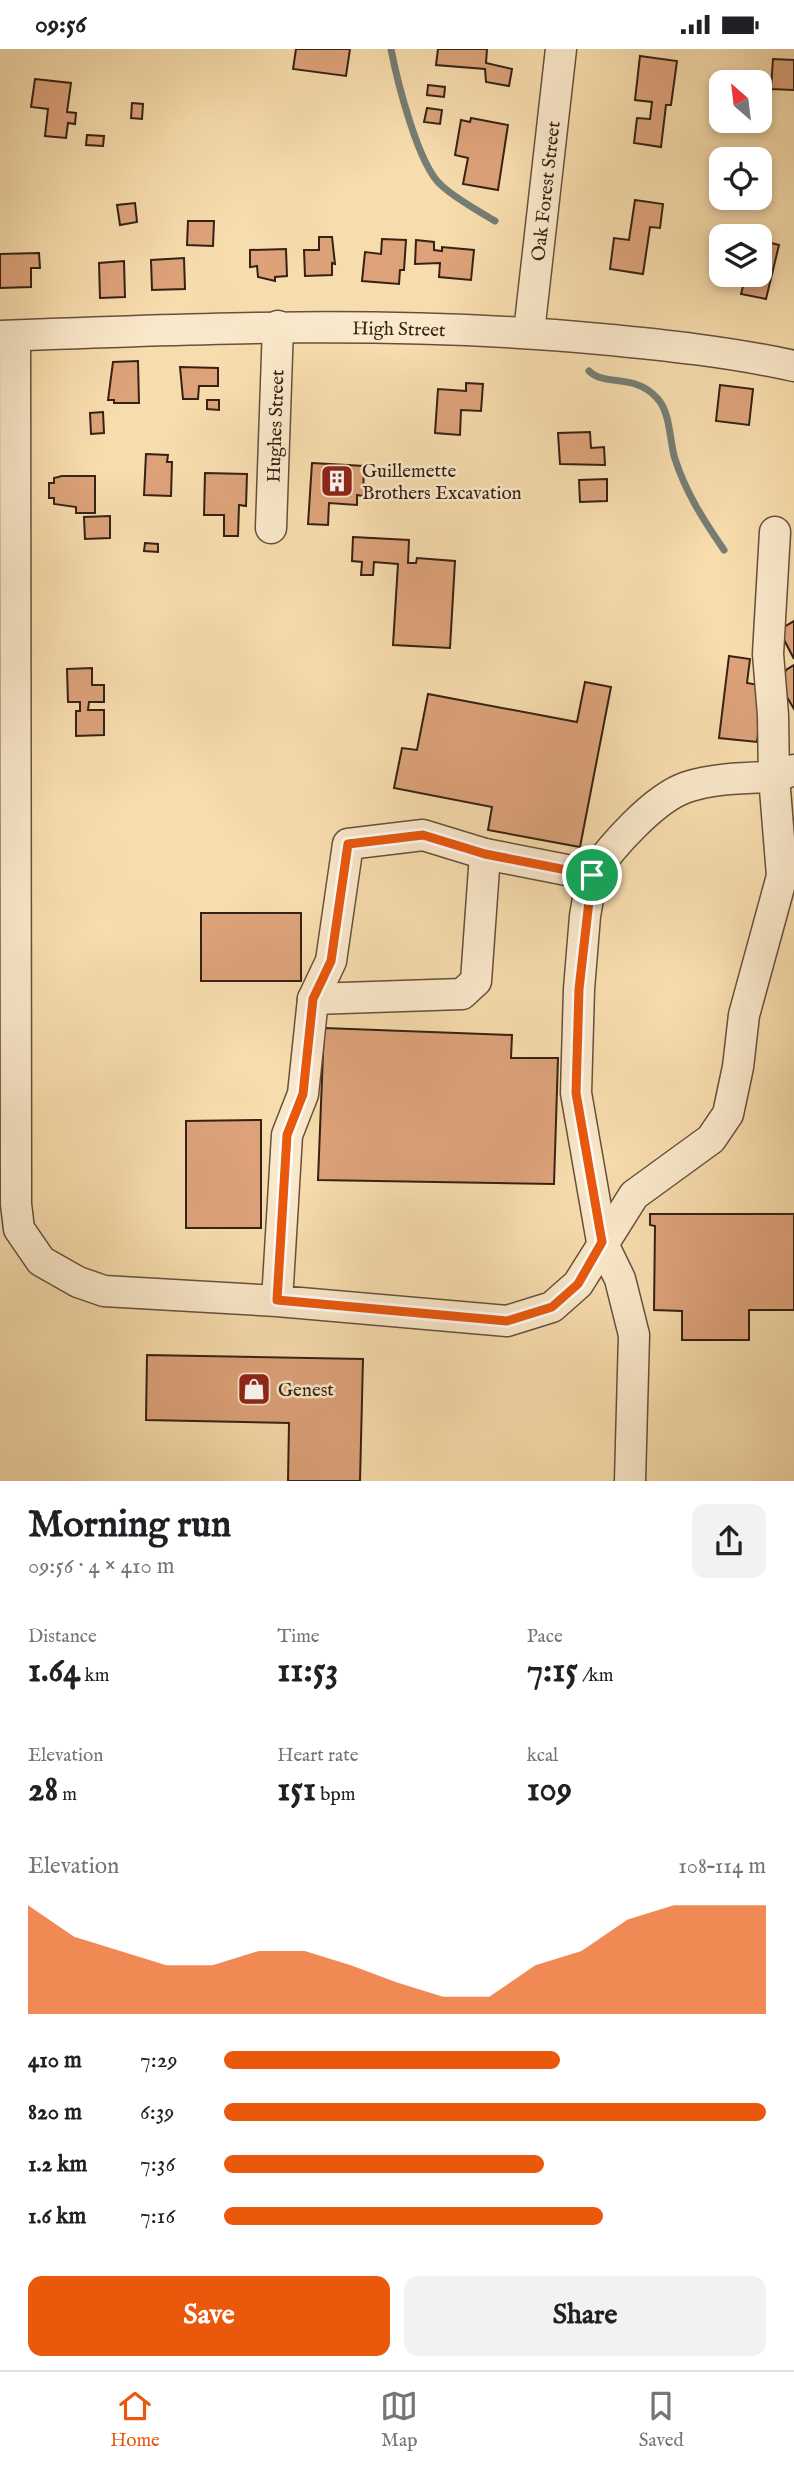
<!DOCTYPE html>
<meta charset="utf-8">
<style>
:root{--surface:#fff;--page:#f2f2f2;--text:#202124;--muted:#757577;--line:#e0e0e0;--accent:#ea580c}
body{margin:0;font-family:"IM FELL English",serif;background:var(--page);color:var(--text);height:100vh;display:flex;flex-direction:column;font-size:26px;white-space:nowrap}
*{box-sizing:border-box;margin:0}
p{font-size:23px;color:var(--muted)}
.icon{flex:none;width:38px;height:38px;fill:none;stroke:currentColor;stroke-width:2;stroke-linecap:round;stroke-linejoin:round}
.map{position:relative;height:1432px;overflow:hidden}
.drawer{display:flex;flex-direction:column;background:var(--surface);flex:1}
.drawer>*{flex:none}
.needle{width:46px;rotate:332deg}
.fabs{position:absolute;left:709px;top:21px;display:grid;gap:14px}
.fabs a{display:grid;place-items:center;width:63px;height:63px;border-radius:14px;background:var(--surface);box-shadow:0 4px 10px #0003;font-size:35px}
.pin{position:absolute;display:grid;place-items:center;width:60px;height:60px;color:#fff;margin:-30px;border:4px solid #fff;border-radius:50%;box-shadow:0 2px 7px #0007}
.round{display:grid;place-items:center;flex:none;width:74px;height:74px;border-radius:14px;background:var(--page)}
.summary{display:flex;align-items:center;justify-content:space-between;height:119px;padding:0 28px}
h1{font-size:38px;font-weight:800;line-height:52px}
.figures{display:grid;grid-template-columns:repeat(3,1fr);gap:10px;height:119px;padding:7px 28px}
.figures div{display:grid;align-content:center}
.figures b{font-size:35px;font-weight:800}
.figures small{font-size:19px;font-weight:400}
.figures p{font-size:19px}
.chart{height:196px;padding:14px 28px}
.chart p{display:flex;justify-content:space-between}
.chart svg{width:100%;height:126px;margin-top:7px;fill:var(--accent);opacity:.7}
.primary-button{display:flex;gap:14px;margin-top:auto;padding:14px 28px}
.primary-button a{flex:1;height:80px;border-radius:14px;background:var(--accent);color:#fff;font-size:28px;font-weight:800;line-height:80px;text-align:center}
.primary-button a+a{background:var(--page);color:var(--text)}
ul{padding:0 28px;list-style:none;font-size:23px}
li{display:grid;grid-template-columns:112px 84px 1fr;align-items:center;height:52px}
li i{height:18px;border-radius:9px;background:var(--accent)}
.status{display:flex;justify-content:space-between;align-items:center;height:49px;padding:0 35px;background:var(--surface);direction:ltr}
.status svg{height:19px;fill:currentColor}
.tabs{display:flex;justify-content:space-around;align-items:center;height:98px;border-top:2px solid var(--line);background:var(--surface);font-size:19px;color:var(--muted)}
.tabs a{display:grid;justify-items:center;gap:4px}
.tabs .current{color:var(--accent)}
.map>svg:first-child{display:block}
</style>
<div class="status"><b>09:56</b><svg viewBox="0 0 49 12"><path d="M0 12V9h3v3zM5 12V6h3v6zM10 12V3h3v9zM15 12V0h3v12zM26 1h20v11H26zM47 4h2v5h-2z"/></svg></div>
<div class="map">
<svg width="794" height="1432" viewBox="0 0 794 1432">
<rect width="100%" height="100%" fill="#f7dcad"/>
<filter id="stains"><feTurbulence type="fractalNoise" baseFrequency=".00286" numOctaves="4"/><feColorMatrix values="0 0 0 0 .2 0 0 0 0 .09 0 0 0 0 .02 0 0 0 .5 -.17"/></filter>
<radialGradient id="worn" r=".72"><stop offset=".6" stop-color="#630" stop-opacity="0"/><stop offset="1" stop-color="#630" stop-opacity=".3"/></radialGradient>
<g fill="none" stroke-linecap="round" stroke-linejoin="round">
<g stroke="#757d74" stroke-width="7">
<path d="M391 0C397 31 418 116 441 136 456 150 477 161 495 172"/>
<path d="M589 322C605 338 635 324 657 349 671 364 669 391 675 410 686 444 704 472 724 501"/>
</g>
</g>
<g fill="#dda27a" stroke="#352215" stroke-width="2">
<path d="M296 0H350L346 27 293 20Z"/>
<path d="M438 0H487L486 14 512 20 509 37 486 33 485 20 436 16Z"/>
<path d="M640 7 677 12 671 56H666L661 98 634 94 637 69 650 70 652 53 635 51Z"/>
<path d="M773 10 794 11V41L771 40Z"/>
<path d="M35 30 71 34 67 63 76 64 75 75 68 74 66 89 45 87 48 60 31 58Z"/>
<path d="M428 36 445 38 444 48 427 46Z"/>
<path d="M132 54 143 55 142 70 131 69Z"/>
<path d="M427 59 442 61 440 75 424 73Z"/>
<path d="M471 69 508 76 498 141 463 135 468 109 455 106 461 71 470 73Z"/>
<path d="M87 86 104 87 103 97 86 96Z"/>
<path d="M635 151 663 155 660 179 650 178 643 225 610 220 614 189 629 191Z"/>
<path d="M135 154 137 173 120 176 117 156Z"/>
<path d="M188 172H214L213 197 187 196Z"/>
<path d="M319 188H332L335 215 332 214V226L305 227 304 201H319Z"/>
<path d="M382 190 406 191 404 221H400L399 235 362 232 365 203 381 205Z"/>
<path d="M416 191 434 193V201L442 202V198L474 201 471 231 439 228 440 214 415 215Z"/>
<path d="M760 191 779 196 766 250 741 245 746 226H760Z"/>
<path d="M286 200 287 227 275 228V232L258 228 257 217 250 218V201Z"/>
<path d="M39 204 40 219H31V238L0 239V205Z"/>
<path d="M184 209 185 240 152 241 151 211Z"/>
<path d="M124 212 125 248 100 249 99 214Z"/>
<path d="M138 312 139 354H114V351H108L113 313Z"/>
<path d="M180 318 218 319V337H199L198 350H183Z"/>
<path d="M466 334 483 335 481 362 461 361 460 386 435 384 438 340 466 342Z"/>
<path d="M720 336 753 340 749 376 716 372Z"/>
<path d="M207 351H219V361L207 360Z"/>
<path d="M103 363 104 384 91 385 90 364Z"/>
<path d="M590 383 591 399 604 398 605 416 560 415 558 384Z"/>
<path d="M146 405 168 406 167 413H172L171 447 144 446Z"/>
<path d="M312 414 364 417 363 447 357 446V456L329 454 328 476 308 475Z"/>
<path d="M205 424 247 425 246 457 239 456 238 487H224V466H204Z"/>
<path d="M62 427H95V464H76V458L54 455V449H49V434H54V429Z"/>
<path d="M607 430V452L580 453 579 431Z"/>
<path d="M110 467V489L85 490 84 468Z"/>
<path d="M353 488 409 491 408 514H416L417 509 455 512 450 599 393 596 398 515 374 513 373 526H361L362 513 352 512Z"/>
<path d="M145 494 158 495V503L144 502Z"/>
<path d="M794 572V610L779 581Z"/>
<path d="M729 607 750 610 747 634 764 637 757 693 719 689Z"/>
<path d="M794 616V660L781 638 786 621Z"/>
<path d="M92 619V636H104V653H89L88 661H104V686L76 687V662H80V653H68L67 620Z"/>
<path d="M585 633 611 638 580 798 488 781 492 758 394 739 402 699 417 701 428 645 577 673Z"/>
<rect x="201" y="864" width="100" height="68"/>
<path d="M324 979 512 986 511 1009H558L554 1135 318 1131Z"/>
<path d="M261 1071V1179H186V1072Z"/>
<path d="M650 1165H794V1261H749V1291H682V1262L654 1261 655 1177 650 1176Z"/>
<path d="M147 1306 363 1310 360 1432H288L289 1374 146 1371Z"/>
</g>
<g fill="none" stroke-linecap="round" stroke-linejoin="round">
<defs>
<g id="minor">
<path id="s1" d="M529 283 561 0"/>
<path id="s2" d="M0 287C200 279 400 271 600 290 665 296 730 303 794 317"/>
<path d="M15 287 16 1155 19 1180 41 1212 78 1233 104 1242 277 1252 507 1272 552 1258 578 1235 634 1146 711 1090 728 1065 738 1018 744 966 782 827 774 728C745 729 715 729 687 738 654 749 611 798 592 826L485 805 423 786 348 795 331 912 313 950 303 1045 287 1086 277 1252"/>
<path id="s3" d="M271 479 278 277"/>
<path d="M775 483 768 605 773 666 774 728 794 721"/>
<path d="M592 826 585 867 579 940 576 1044 602 1193 620 1230 634 1286 630 1432"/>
<path d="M313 950 462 945 476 932 485 805"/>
</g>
</defs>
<use href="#minor" stroke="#66503b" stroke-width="33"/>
<use href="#minor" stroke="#fae8ca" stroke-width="30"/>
</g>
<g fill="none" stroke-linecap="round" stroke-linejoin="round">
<defs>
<path id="route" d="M423 786 485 805 592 826 579 940 576 1044 602 1193 578 1235 552 1258 507 1272 277 1251 287 1086 303 1045 313 950 331 912 348 795Z"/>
</defs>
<use href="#route" stroke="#fff" stroke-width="14"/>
<use href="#route" stroke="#ea580c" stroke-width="9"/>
</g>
<defs>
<symbol id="building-square" viewBox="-11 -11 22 22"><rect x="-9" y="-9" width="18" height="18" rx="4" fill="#8f2418" stroke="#fae8ca"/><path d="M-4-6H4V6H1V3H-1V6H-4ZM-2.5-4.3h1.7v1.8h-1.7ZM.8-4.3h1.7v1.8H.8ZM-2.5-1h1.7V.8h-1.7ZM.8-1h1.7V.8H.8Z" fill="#fff"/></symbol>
<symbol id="shop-square" viewBox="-11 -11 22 22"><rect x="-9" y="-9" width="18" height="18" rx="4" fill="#8f2418" stroke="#fae8ca"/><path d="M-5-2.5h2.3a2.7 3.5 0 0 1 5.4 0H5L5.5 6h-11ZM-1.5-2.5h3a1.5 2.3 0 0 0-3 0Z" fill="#fff"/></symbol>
</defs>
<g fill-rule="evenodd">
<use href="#building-square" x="318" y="413" width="38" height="38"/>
<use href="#shop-square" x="235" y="1321" width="38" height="38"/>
</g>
<g text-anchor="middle" stroke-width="5" stroke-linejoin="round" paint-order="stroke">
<g font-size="19" fill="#352215" stroke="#fae8ca">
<text dy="7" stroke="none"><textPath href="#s1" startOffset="142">Oak Forest Street</textPath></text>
<text dy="7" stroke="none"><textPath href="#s2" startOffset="399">High Street</textPath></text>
<text dy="7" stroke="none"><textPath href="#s3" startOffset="102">Hughes Street</textPath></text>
</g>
<g font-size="19" fill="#352215" stroke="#fae8ca" text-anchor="start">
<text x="362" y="428">Guillemette<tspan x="362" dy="22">Brothers Excavation</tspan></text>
<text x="278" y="1347">Genest</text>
</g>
</g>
<rect width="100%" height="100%" filter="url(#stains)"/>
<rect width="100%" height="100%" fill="url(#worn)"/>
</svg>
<div class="fabs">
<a><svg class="needle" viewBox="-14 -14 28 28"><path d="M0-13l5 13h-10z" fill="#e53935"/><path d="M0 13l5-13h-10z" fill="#757577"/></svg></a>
<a><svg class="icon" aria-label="locate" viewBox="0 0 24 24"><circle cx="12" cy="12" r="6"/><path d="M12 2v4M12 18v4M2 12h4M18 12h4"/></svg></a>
<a><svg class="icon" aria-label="layers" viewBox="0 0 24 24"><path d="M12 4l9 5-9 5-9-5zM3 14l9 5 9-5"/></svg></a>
</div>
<div class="pin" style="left:592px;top:826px;background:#1e9e55"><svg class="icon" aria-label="arrive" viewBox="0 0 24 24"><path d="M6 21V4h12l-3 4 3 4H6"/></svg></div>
</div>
<section class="drawer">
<div class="summary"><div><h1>Morning run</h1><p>09:56 · 4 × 410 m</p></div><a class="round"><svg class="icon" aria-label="share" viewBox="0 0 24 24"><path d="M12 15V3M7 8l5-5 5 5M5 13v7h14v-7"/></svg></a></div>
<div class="figures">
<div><p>Distance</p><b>1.64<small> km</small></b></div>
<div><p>Time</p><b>11:53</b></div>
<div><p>Pace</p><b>7:15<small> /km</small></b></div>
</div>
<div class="figures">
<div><p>Elevation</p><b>28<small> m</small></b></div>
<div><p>Heart rate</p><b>151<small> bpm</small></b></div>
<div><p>kcal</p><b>109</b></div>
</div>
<div class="chart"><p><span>Elevation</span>108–114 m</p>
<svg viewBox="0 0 160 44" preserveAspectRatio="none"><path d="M0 44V6L10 17L20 22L30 27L40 27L50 22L60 22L70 27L80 33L90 38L100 38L110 27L120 22L130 11L140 6L150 6L160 6V44z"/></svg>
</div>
<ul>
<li><b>410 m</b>7:29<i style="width:62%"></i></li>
<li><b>820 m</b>6:39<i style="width:100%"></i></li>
<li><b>1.2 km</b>7:36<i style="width:59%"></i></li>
<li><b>1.6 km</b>7:16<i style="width:70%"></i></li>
</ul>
<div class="primary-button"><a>Save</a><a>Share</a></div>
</section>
<nav class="tabs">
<a class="current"><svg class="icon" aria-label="home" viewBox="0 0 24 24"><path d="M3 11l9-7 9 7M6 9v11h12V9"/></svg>Home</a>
<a><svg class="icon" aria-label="map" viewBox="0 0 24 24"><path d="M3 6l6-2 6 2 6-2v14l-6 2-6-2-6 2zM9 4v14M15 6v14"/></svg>Map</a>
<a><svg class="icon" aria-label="saved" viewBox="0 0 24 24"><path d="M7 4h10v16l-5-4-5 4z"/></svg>Saved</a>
</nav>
